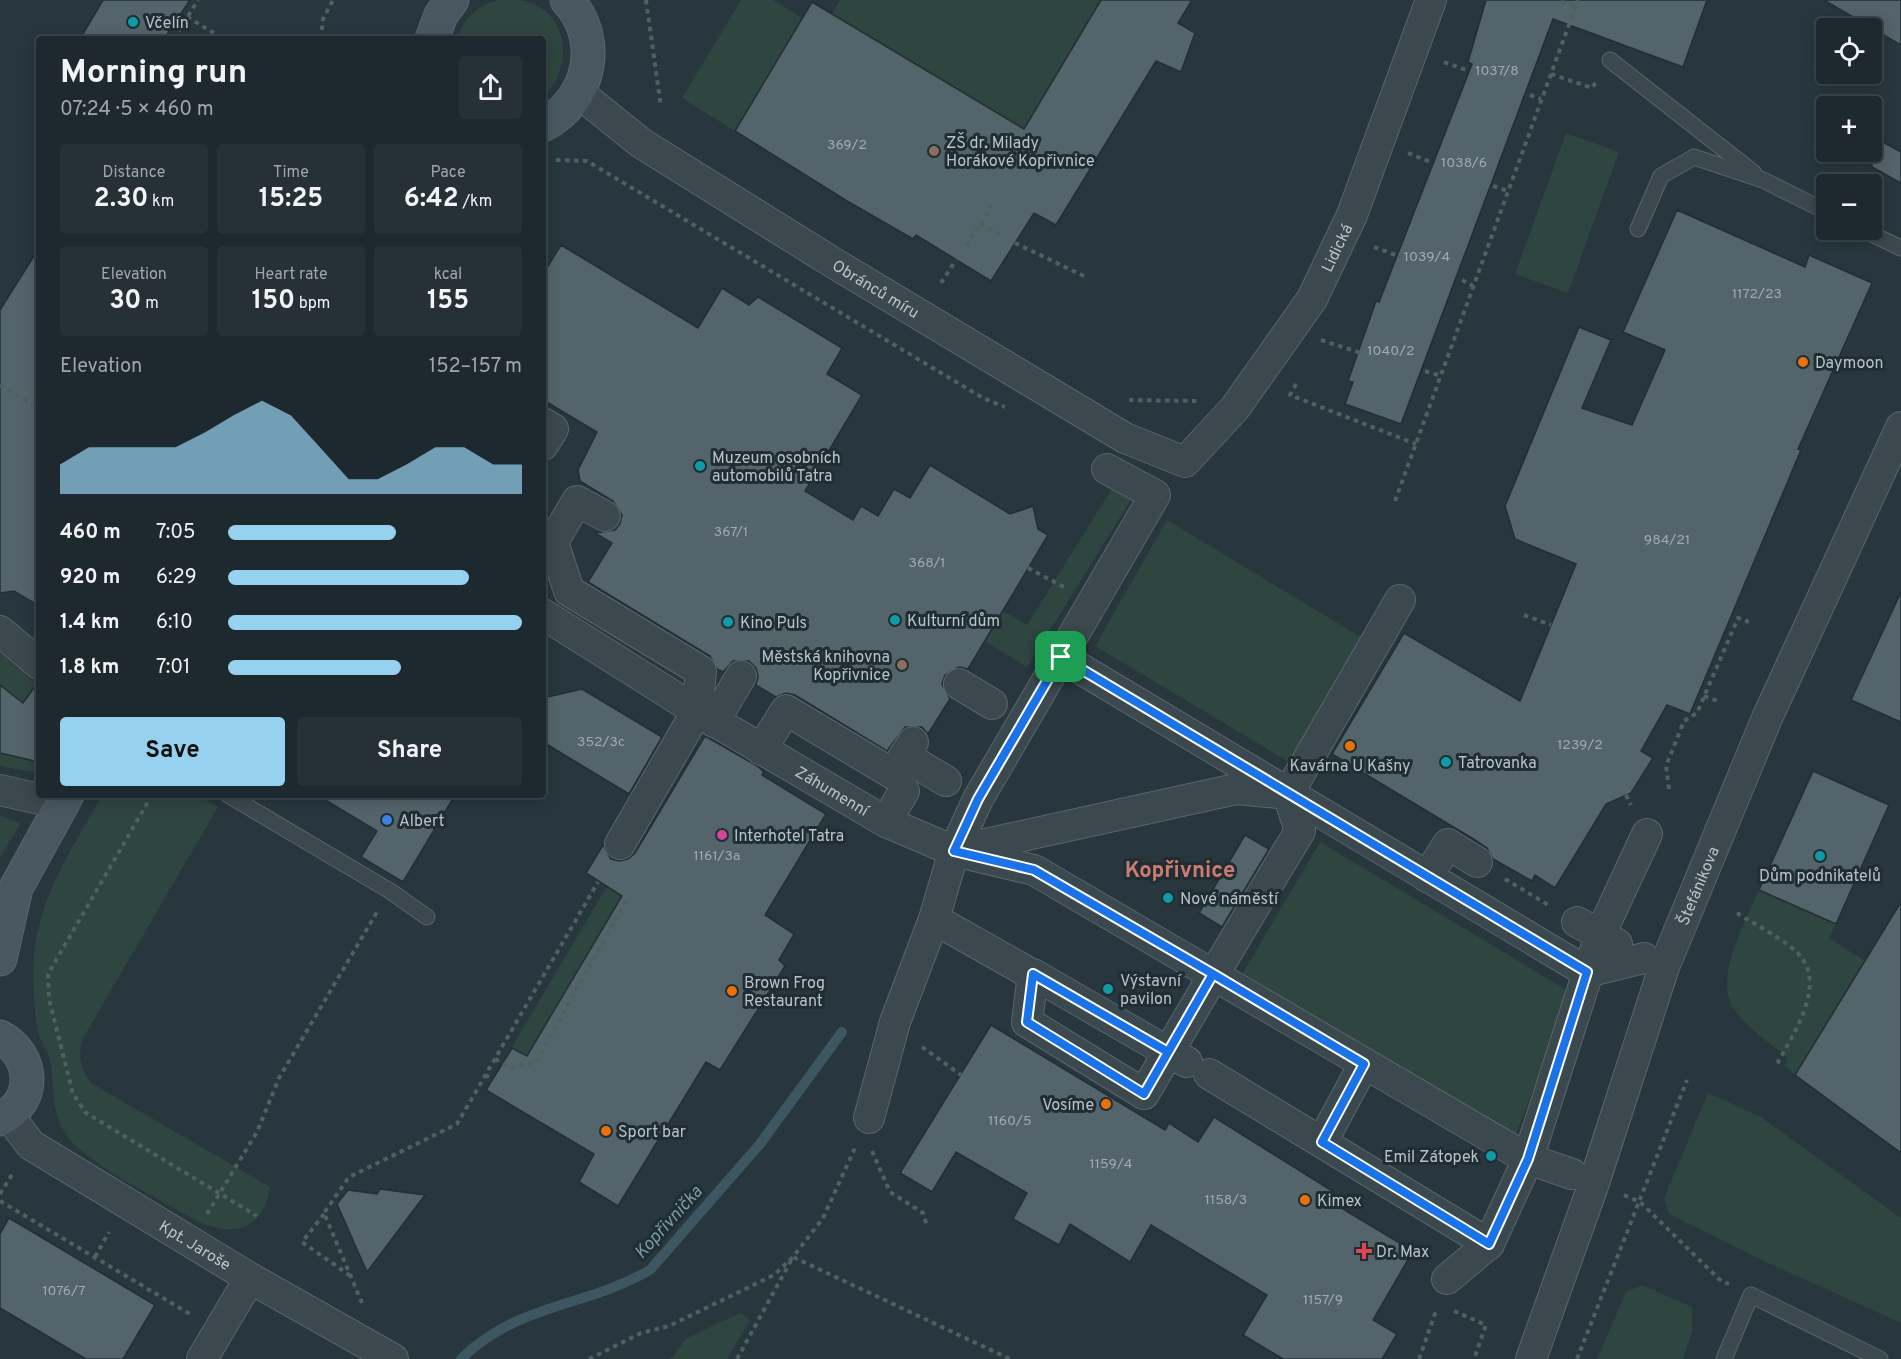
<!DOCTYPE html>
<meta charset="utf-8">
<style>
:root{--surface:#1d292e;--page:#253136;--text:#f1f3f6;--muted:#a0a6aa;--line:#3b454a;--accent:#96d1ef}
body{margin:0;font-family:Overpass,sans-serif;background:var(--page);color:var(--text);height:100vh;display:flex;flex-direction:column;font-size:22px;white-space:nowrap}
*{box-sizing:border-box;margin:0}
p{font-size:20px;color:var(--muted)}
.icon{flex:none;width:33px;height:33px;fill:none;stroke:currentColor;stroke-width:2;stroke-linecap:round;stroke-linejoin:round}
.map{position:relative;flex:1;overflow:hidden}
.drawer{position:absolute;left:36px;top:36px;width:510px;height:762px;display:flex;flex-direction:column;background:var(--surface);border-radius:6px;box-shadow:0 3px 15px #0003,0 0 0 2px var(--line)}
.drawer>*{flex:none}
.tools{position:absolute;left:1816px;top:18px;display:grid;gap:12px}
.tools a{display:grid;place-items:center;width:66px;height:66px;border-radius:6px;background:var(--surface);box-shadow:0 3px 15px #0003,0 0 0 2px var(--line);font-size:30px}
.pin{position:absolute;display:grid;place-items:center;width:51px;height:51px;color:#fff;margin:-26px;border-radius:12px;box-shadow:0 3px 9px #0006}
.round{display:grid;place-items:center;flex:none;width:63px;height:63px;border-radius:6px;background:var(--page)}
.headline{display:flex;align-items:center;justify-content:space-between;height:102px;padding:0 24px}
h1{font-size:33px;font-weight:700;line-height:45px}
.metrics{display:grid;grid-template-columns:repeat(3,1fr);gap:9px;height:102px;padding:6px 24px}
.metrics div{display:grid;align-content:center;border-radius:6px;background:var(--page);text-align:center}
.metrics b{font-size:26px;font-weight:700}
.metrics small{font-size:16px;font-weight:400}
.metrics p{font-size:16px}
.chart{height:168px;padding:12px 24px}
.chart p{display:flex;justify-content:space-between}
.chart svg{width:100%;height:108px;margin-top:6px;fill:var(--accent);opacity:.7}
.action{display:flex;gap:12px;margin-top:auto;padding:12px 24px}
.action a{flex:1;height:69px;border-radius:6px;background:var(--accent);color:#111;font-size:24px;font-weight:700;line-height:69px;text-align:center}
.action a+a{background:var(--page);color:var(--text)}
ul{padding:0 24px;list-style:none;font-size:20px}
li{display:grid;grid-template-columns:96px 72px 1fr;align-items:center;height:45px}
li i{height:15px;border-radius:8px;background:var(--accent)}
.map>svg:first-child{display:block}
</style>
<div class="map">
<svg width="1901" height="1359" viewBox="0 0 1901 1359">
<rect width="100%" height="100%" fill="#27373d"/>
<g fill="#2f453f">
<path d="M498 0C507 0 518 0 526 1 571 15 573 69 543 97V39H457C463 19 478 5 498 0Z"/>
<path d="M741 0H773L890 71 778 58 735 131 682 98Z"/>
<path d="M840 0H1101L1024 129 832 14Z"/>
<path d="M1566 133 1619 152 1568 293 1515 274Z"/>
<path d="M1116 482 1134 495 1027 667 985 641 1003 611 1027 625Z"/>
<path d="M1167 520 1364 639 1289 762 1095 646Z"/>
<path d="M0 653 39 686V773L0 766Z"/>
<path d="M102 795H198L218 807 82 1040C78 1058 81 1069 91 1083L270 1187C264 1229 235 1238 199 1222 166 1203 87 1164 67 1136 49 1111 56 1085 49 1057 47 1049 41 1041 38 1033 35 1021 35 1008 34 997 27 913 63 865 102 795Z"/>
<path d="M0 815 20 824 0 858Z"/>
<path d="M1320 842 1570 992 1514 1140 1241 976Z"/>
<path d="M607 886 622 896 527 1057 512 1047Z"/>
<path d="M1759 890 1836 924 1829 938 1865 961 1795 1075 1785 1066 1788 1058C1771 1044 1750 1030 1736 1012 1711 980 1745 923 1759 890Z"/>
<path d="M1708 1093 1761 1117 1901 1218V1323L1766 1262 1669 1214 1664 1198Z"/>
<path d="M1642 1285 1692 1307V1332L1683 1359H1597L1626 1292Z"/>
<path d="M740 1313 750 1320 727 1359H669L674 1356 685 1339Z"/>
</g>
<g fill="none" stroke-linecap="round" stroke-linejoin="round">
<path stroke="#3d5762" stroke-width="10" d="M461 1359C518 1303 584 1308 650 1270L760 1144 842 1032"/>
</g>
<g fill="#53646a" stroke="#222f35" stroke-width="1.5">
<path d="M103 0H190L164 39H80Z"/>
<path d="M1101 0H1192L1178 23 1195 33 1181 72 1156 61 1056 225 1034 213 991 281 916 235 913 239 847 201 735 131 812 2 1024 129Z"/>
<path d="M1486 0H1707L1683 67 1553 19 1401 424 1345 404 1353 382 1348 381 1376 301 1379 302 1472 64 1468 62Z"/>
<path d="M1824 0H1901V45Z"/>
<path d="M1872 136 1901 152V183L1872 167Z"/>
<path d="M1677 210 1805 267 1809 255 1872 283 1798 449 1801 450 1690 714 1667 705 1641 751 1653 758 1631 793 1606 804 1555 888 1535 875 1532 881 1493 859 1487 848 1475 840 1332 754 1404 633 1520 701 1576 564 1515 539 1505 506 1579 327 1611 340 1582 408 1632 425 1665 350 1623 332Z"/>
<path d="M561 245 698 328 722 288 749 305 758 297 842 348 827 374 862 395 805 491 853 520 861 506 878 516 894 489 910 498 930 465 1010 514 1033 506 1038 529 1048 535 968 669 959 667 945 675 942 684 950 699 928 734 922 727H905L887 751 795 695 786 693 776 697 756 685 758 677 756 668 749 661H733L723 672 717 669 710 656 588 582 612 543 595 533 615 530 620 524 622 515 613 501 580 481 578 470 597 432 543 400V274Z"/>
<path d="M39 248V606L14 591 0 593V310Z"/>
<path d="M1901 592V722L1851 700Z"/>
<path d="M39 681V762L0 753V685L23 703Z"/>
<path d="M582 689 662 737 629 794 548 745 543 726V698Z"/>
<path d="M705 736 757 766 764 772 762 775 826 814 765 915 794 934 779 960 785 966 720 1070 706 1062 618 1206 579 1182 594 1154 486 1090 512 1048 527 1056 622 896 586 873 603 845 611 859 619 861 628 859 635 853Z"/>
<path d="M1813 771 1889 805 1836 924 1759 890Z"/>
<path d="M317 795H455L403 882 361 857 377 831Z"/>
<path d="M1245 835 1269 849 1222 927 1199 913Z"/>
<path d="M1901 902V1153L1795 1075Z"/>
<path d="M991 1025 1165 1130 1169 1123 1198 1142 1214 1117 1334 1192 1328 1200 1413 1251 1373 1320 1397 1334 1382 1359H1283L1243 1335 1267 1295 1151 1225 1130 1262 1070 1224 1059 1245 1013 1219 1027 1193 956 1152 932 1192 900 1173Z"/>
<path d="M380 1189 425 1195 367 1272 337 1204 348 1190 377 1194Z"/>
<path d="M9 1218 155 1305 123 1359H86L0 1308V1234Z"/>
</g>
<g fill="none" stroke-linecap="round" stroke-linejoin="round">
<defs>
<g id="lane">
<path d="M1610 60 1754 173"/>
<path d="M1638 229 1661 176 1694 157 1763 180 1827 212"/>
<path d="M1863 230 1901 248"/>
<path d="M228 795 390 891 427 917"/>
<path d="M1724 1359 1751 1295 1880 1359"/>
</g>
<g id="street">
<path id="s1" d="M579 93 641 143 837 265 1125 438 1185 462 1235 408 1312 299 1352 215 1431 0"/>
<path d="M543 423 553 429 543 445"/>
<path d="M605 516 577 501 553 542 569 591 701 671 697 711 620 844"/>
<path id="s2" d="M543 614 697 711 886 822 954 851 1034 870 1528 1159 1572 1174"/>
<path d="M0 631 39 664"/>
<path d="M1061 657 1587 972 1644 958"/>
<path d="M959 684 992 704"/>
<path d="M714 722 741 676"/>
<path d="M761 750 786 710 893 774 913 742"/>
<path d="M904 756 946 781"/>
<path d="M0 790 62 804"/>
<path d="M886 822 904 791"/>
<path d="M963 849 1236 789 1288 794 1400 600"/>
<path d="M1427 877 1448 844 1477 862"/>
<path d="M934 919 1024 970"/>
<path d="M1577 922 1617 944"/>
<path d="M1187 1062 1168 1052 1033 974 1027 1022 1144 1094C1195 1006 1247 918 1300 831L1288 794"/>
<path d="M1209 1074 1489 1244"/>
<path id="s3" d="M8 1115 31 1145 250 1278 393 1359"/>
<path d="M869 1118 895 1022 934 919 954 851 978 799 1155 495 1107 469"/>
<path d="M1322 1142 1364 1064"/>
<path d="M1447 1279 1489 1244 1528 1159 1600 935 1647 834"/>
<path d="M202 1359 250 1278"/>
<path id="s4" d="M1531 1359 1594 1183 1664 967 1767 718 1901 427"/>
</g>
<g id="secondary">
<path d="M432 39 441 15 452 0"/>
<path d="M543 125C590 101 604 40 567 0"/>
<path d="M0 959 16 888 67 795"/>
<path d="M0 1037C34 1055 38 1101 0 1119"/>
</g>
</defs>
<use href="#lane" stroke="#59666b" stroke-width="17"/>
<use href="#street" stroke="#59666b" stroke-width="32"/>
<use href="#secondary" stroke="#59666b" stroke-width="35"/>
<g stroke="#4e615e" stroke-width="4" stroke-dasharray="4.5 4.5" stroke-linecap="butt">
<path d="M646 0 661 107"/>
<path d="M1561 2 1576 6"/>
<path d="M187 17 224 39"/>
<path d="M174 39 198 0"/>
<path d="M321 39 323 19 333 0"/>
<path d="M1444 62 1469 71"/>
<path d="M1551 74 1592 88 1596 82"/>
<path d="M1530 95 1541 99"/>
<path d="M1408 153 1433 163"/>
<path d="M556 160 587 161 983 398 1005 407"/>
<path d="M1493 186 1508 191"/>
<path d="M980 224 1000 234"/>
<path d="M1015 243 1084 276"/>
<path d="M966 246 992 206"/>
<path d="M1374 247 1401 257"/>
<path d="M1462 280 1473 286"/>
<path d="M941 283 956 260"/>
<path d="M1321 340 1364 354"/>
<path d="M1425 371 1441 376"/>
<path d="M1296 384 1290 395 1416 444"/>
<path d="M0 385 39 408"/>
<path d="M1129 400 1197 401"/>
<path d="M1395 501 1578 0"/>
<path d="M1028 568 1064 587"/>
<path d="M1524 615 1551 625"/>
<path d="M1704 696 1720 702"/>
<path d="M1669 789 1666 766 1684 721 1697 713 1738 618 1749 622"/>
<path d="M152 795 48 974 49 999 73 1094 86 1113 257 1216"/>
<path d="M1626 795 1631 805"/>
<path d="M1505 879 1550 906"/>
<path d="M1737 913C1754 924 1790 942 1802 958 1825 990 1791 1037 1776 1066"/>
<path d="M922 1047 961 1075"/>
<path d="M495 1059 510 1068 536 1062 627 899"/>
<path d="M485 1075 493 1079"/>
<path d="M872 1151 890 1192 923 1213 927 1226"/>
<path d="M0 1194 13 1173"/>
<path d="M1624 1195 1640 1202 1719 1279 1729 1284"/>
<path d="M0 1201 190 1314"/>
<path d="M207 1214 257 1132 279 1078 377 912"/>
<path d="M324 1214 302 1242 352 1277"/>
<path d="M95 1257 109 1232"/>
<path d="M362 1303 324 1213 349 1177 457 1124 598 882"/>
<path d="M1454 1311 1486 1325 1474 1359"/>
<path d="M589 1359 641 1333 669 1326 774 1275 793 1257 823 1218 855 1148"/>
<path d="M737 1359 793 1257 1010 1359"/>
<path d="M1419 1359 1437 1308"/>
<path d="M1577 1359 1687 1080"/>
</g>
<use href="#lane" stroke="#3b484d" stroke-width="15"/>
<use href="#street" stroke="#3b484d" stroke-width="30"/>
<use href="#secondary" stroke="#495860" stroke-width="33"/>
</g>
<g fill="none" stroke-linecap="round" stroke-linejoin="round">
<defs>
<path id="route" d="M1061 657 978 799 954 851 1034 870 1213 974 1144 1094 1027 1022 1033 974 1168 1052 1213 974 1364 1064 1322 1142 1489 1244 1528 1159 1587 972 1061 657"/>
</defs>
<use href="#route" stroke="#fff" stroke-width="12"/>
<use href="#route" stroke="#1a73e8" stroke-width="8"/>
</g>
<g fill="#0f9aa8" stroke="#202d33" stroke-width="2">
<circle cx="133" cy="22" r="6"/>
<circle cx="700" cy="466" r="6"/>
<circle cx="895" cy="620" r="6"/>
<circle cx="728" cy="622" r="6"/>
<circle cx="1446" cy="762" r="6"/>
<circle cx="1820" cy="856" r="6"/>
<circle cx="1168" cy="898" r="6"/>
<circle cx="1108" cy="989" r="6"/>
<circle cx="1491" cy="1156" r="6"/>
</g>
<g fill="#8d6e63" stroke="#202d33" stroke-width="2">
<circle cx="934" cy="151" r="6"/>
<circle cx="902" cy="665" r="6"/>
</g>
<g fill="#e8710a" stroke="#202d33" stroke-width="2">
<circle cx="1803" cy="362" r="6"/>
<circle cx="1350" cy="746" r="6"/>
<circle cx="732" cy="991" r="6"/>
<circle cx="1106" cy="1104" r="6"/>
<circle cx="606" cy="1131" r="6"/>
<circle cx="1305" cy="1200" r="6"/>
</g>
<circle fill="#3f7fe0" stroke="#202d33" stroke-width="2" cx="387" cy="820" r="6"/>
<circle fill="#d1479c" stroke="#202d33" stroke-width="2" cx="722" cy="835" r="6"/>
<path fill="#e0444e" stroke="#202d33" stroke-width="2" d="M1361 1242h6v6h6v6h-6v6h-6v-6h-6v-6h6z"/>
<g text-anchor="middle" stroke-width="6" stroke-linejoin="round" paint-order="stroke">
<g font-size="14" fill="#9eabb0">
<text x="1497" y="75">1037/8</text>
<text x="847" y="149">369/2</text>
<text x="1464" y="167">1038/6</text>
<text x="1427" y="261">1039/4</text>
<text x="1757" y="298">1172/23</text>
<text x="1391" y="355">1040/2</text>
<text x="731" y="536">367/1</text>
<text x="1667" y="544">984/21</text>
<text x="927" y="567">368/1</text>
<text x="601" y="746">352/3c</text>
<text x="1580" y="749">1239/2</text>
<text x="717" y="860">1161/3a</text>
<text x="1010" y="1125">1160/5</text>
<text x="1111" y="1168">1159/4</text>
<text x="1226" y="1204">1158/3</text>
<text x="64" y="1295">1076/7</text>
<text x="1323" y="1304">1157/9</text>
</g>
<g font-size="16" fill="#b7c3c8" stroke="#202d33" text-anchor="start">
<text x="145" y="28">Včelín</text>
<text x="946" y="148">ZŠ dr. Milady<tspan x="946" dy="18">Horákové Kopřivnice</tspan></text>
<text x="1815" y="368">Daymoon</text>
<text x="712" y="463">Muzeum osobních<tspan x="712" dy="18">automobilů Tatra</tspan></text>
<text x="907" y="626">Kulturní dům</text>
<text x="740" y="628">Kino Puls</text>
<text x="890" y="662" text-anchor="end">Městská knihovna<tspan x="890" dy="18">Kopřivnice</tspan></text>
<text x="1458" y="768">Tatrovanka</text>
<text x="1350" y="771" text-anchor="middle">Kavárna U Kašny</text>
<text x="399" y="826">Albert</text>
<text x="734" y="841">Interhotel Tatra</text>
<text x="1820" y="881" text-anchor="middle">Dům podnikatelů</text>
<text x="1180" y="904">Nové náměstí</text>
<text x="1120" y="986">Výstavní<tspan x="1120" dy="18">pavilon</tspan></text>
<text x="744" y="988">Brown Frog<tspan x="744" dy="18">Restaurant</tspan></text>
<text x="1094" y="1110" text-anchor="end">Vosíme</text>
<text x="618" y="1137">Sport bar</text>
<text x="1479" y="1162" text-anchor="end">Emil Zátopek</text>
<text x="1317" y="1206">Kimex</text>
<text x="1376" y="1257">Dr. Max</text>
</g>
<g font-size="16" fill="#b7c3c8" stroke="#202d33">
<text dy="6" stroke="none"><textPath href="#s1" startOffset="975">Lidická</textPath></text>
<text dy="6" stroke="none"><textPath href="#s1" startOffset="356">Obránců míru</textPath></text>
<text dy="6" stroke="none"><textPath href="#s2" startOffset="339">Záhumenní</textPath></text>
<text dy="6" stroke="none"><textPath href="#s4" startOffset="502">Štefánikova</textPath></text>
<text dy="6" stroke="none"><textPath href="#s3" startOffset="230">Kpt. Jaroše</textPath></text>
</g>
<g font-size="18" font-style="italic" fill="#7b9ba9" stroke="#202d33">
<text transform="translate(668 1222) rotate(-48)" y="6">Kopřivnička</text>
</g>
<g font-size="22" font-weight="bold" fill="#cc7d6f" stroke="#202d33">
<text x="1180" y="877">Kopřivnice</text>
</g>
</g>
</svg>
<div class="tools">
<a><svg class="icon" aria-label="locate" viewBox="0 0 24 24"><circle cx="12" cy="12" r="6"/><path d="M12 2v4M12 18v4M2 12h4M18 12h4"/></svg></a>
<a>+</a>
<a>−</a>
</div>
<div class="pin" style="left:1061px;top:657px;background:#1e9e55"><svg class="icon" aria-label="arrive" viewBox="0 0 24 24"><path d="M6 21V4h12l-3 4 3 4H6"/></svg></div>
<section class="drawer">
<div class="headline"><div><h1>Morning run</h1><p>07:24 · 5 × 460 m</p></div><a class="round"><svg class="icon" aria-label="share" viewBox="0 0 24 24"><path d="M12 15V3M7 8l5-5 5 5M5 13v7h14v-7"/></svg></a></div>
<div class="metrics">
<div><p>Distance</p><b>2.30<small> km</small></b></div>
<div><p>Time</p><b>15:25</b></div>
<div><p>Pace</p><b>6:42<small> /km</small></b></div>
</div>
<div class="metrics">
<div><p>Elevation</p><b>30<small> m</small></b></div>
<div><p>Heart rate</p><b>150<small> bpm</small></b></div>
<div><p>kcal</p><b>155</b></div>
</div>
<div class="chart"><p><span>Elevation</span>152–157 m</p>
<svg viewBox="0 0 160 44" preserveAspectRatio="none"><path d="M0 44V32L10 25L20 25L30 25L40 25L50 19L60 12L70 6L80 12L90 25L100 38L110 38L120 32L130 25L140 25L150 32L160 32V44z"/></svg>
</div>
<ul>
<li><b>460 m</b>7:05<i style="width:57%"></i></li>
<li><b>920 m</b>6:29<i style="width:82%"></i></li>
<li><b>1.4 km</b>6:10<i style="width:100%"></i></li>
<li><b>1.8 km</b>7:01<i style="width:59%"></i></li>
</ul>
<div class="action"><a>Save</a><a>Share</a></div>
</section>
</div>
